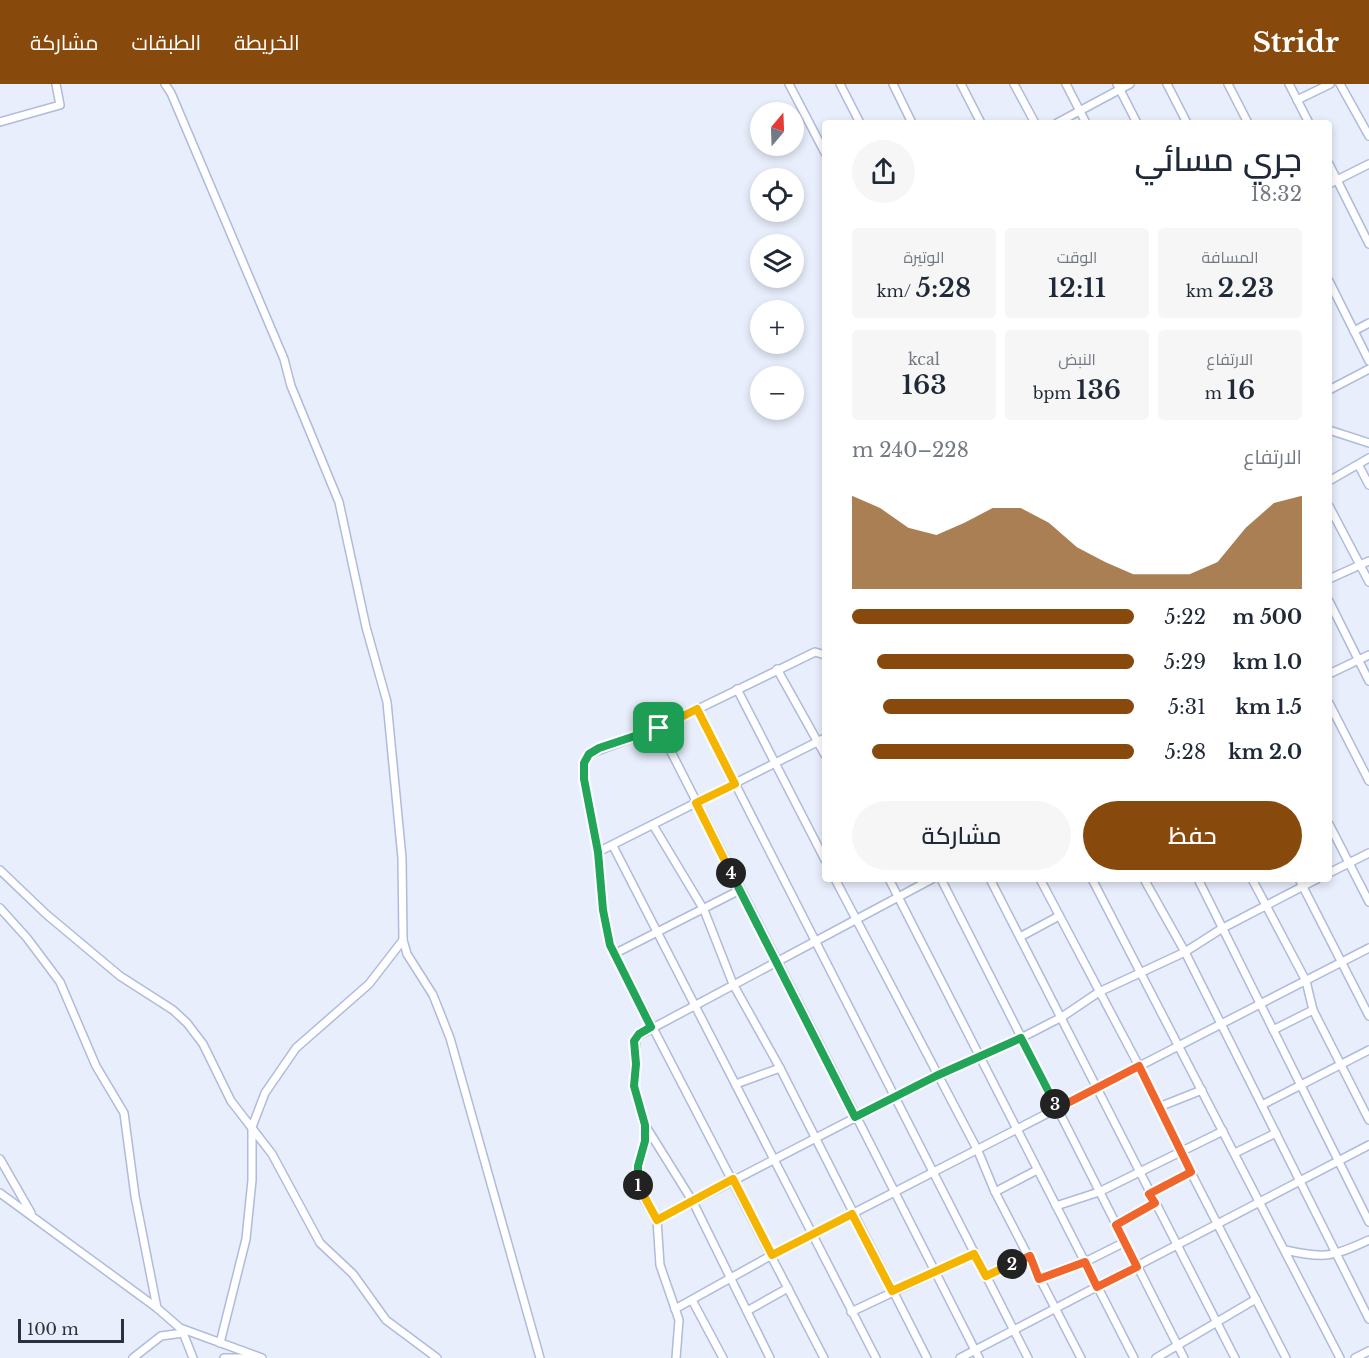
<!DOCTYPE html>
<html lang="ar">
<meta charset="utf-8">
<style>
:root{--surface:#fff;--page:#f6f6f7;--text:#1f2937;--muted:#747a83;--accent:#88490d}
body{margin:0;font-family:"Libre Baskerville",Cairo,serif;background:var(--page);color:var(--text);direction:rtl;height:100vh;display:flex;flex-direction:column;font-size:22px;white-space:nowrap}
*{box-sizing:border-box;margin:0}
p{font-size:20px;color:var(--muted)}
.icon{flex:none;width:33px;height:33px;fill:none;stroke:currentColor;stroke-width:2;stroke-linecap:round;stroke-linejoin:round}
.map{position:relative;flex:1;overflow:hidden;direction:ltr}
.panel{position:absolute;left:822px;top:36px;width:510px;height:762px;display:flex;flex-direction:column;background:var(--surface);border-radius:6px;box-shadow:0 3px 9px #0003;direction:rtl}
.panel>*{flex:none}
.needle{width:39px;rotate:19deg}
.buttons{position:absolute;left:750px;top:18px;display:grid;gap:12px}
.buttons a{display:grid;place-items:center;width:54px;height:54px;border-radius:50%;background:var(--surface);box-shadow:0 3px 9px #0003;font-size:30px}
.scale{position:absolute;left:18px;bottom:15px;width:106px;box-sizing:border-box;padding-left:6px;border:3px solid #2d313e;border-top:0;font-size:16px;line-height:21px;white-space:nowrap;color:#2d313e;-webkit-text-stroke:4px #e9eefc;paint-order:stroke}
.pin{position:absolute;display:grid;place-items:center;width:51px;height:51px;color:#fff;margin:-26px;border-radius:12px;box-shadow:0 3px 9px #0006}
.km{position:absolute;width:30px;height:30px;margin:-15px;border-radius:50%;background:#222;color:#fff;font-size:16px;line-height:30px;text-align:center}
.round{display:grid;place-items:center;flex:none;width:63px;height:63px;border-radius:32px;background:var(--page)}
.summary{display:flex;align-items:center;justify-content:space-between;height:102px;padding:0 30px}
h1{font-size:33px;font-weight:600;line-height:45px}
.metrics{display:grid;grid-template-columns:repeat(3,1fr);gap:9px;height:102px;padding:6px 30px}
.metrics div{display:grid;align-content:center;border-radius:6px;background:var(--page);text-align:center}
.metrics b{font-size:26px;font-weight:600}
.metrics small{font-size:16px;font-weight:400}
.metrics p{font-size:16px}
.chart{height:168px;padding:12px 30px}
.chart p{display:flex;justify-content:space-between}
.chart svg{width:100%;height:108px;margin-top:6px;fill:var(--accent);opacity:.7}
.action{display:flex;gap:12px;margin-top:auto;padding:12px 30px}
.action a{flex:1;height:69px;border-radius:36px;background:var(--accent);color:#fff;font-size:24px;font-weight:600;line-height:69px;text-align:center}
.action a+a{background:var(--page);color:var(--text)}
ul{padding:0 30px;list-style:none;font-size:20px}
li{display:grid;grid-template-columns:96px 72px 1fr;align-items:center;height:45px}
li i{height:15px;border-radius:8px;background:var(--accent)}
header{display:flex;align-items:center;gap:36px;box-sizing:border-box;height:84px;padding:0 30px;background:var(--accent);color:#fff}
header strong{font-size:28px}
nav{display:flex;gap:33px;margin-inline-start:auto;font-size:21px}
.map>svg:first-child{display:block}
</style>
<header>
<strong>Stridr</strong>
<nav><a>الخريطة</a><a>الطبقات</a><a>مشاركة</a></nav>
</header>
<div class="map">
<svg width="1369" height="1274" viewBox="0 0 1369 1274">
<rect width="100%" height="100%" fill="#e9eefc"/>
<g fill="none" stroke-linecap="round" stroke-linejoin="round">
<defs>
<g id="minor">
<path d="M165 0 171 9 284 275 291 302 339 418 366 543 387 618 402 774 403 856 407 870 433 911 450 954 540 1274"/>
<path d="M789 0 825 69"/>
<path d="M840 0 860 39"/>
<path d="M893 0 912 39"/>
<path d="M961 0 981 39"/>
<path d="M1014 0 1035 39"/>
<path d="M1066 0 1086 39"/>
<path d="M1117 0 1137 39"/>
<path d="M1167 0 1187 39"/>
<path d="M1228 0 1248 39"/>
<path d="M1289 0 1309 39"/>
<path d="M1340 0 1369 52"/>
<path d="M1297 16 1330 0"/>
<path d="M0 38 60 21 56 0"/>
<path d="M1057 39 1130 0"/>
<path d="M1329 80 1369 160"/>
<path d="M1329 100 1369 80"/>
<path d="M1329 197 1369 277"/>
<path d="M1354 247 1369 239"/>
<path d="M1329 306 1369 285"/>
<path d="M1329 346 1369 359"/>
<path d="M1359 382 1369 401"/>
<path d="M1329 397 1369 374"/>
<path d="M1329 422 1369 498"/>
<path d="M1329 495 1369 477"/>
<path d="M1329 517 1369 597"/>
<path d="M777 585 825 671"/>
<path d="M1329 590 1369 571"/>
<path d="M737 605 825 776"/>
<path d="M1329 619 1369 697"/>
<path d="M697 625 1028 1274"/>
<path d="M659 644 979 1274"/>
<path d="M1329 740 1369 818"/>
<path d="M653 741 704 826 733 900 780 984 927 1274"/>
<path d="M613 762 876 1274"/>
<path d="M598 768 825 654"/>
<path d="M0 786 46 830 120 892 173 926 187 939 203 960 231 1017 272 1070 320 1159 353 1190 386 1236 437 1274"/>
<path d="M1329 789 1369 769"/>
<path d="M835 795 978 1067 995 1108 1081 1274"/>
<path d="M889 795 1134 1274"/>
<path d="M941 795 1184 1274"/>
<path d="M990 795 1235 1274"/>
<path d="M1040 795 1139 982 1181 1069 1286 1274"/>
<path d="M1092 795 1340 1274"/>
<path d="M1144 795 1185 868 1369 1235"/>
<path d="M1198 795 1369 1138"/>
<path d="M1252 795 1306 897 1313 926 1369 1036"/>
<path d="M1299 795 1369 932"/>
<path d="M0 824 27 854 60 898 96 982 124 1029 135 1112 157 1224 180 1244 262 1274"/>
<path d="M1020 853 1059 832"/>
<path d="M614 870 740 806"/>
<path d="M1273 946 1313 926"/>
<path d="M736 1000 780 984"/>
<path d="M1262 1021 1369 966"/>
<path d="M1159 1023 1202 1006"/>
<path d="M645 1041 693 1118 770 1274"/>
<path d="M1235 1069 1276 1049"/>
<path d="M0 1075 31 1129"/>
<path d="M995 1108 1037 1086"/>
<path d="M0 1109 157 1224"/>
<path d="M1149 1110 1191 1088"/>
<path d="M1056 1122 1099 1108 1223 1047"/>
<path d="M657 1136 936 992 1021 954 1062 933 1099 908 1185 868 1221 845 1317 795"/>
<path d="M1116 1141 1155 1119"/>
<path d="M1285 1166C1325 1175 1332 1173 1369 1156"/>
<path d="M986 1192 1030 1172"/>
<path d="M1039 1195 1085 1178 1125 1158"/>
<path d="M692 1216 723 1274"/>
<path d="M675 1225 772 1171 1369 864"/>
<path d="M747 1227 788 1204"/>
<path d="M851 1228 974 1170"/>
<path d="M182 1246 193 1274"/>
<path d="M220 1259 246 1155 252 1096V1043L265 1009 296 964 369 900 403 856"/>
<path d="M133 1274 161 1252 183 1249"/>
<path d="M224 1274H251"/>
<path d="M676 1274 679 1236 660 1181 657 1136 644 1115 636 1093 645 1057V1041L634 1002 636 953 932 795"/>
<path d="M824 1274 610 861 603 826 598 768 584 695V679L589 670 659 644 815 568 825 571"/>
<path d="M960 1274 1369 1061"/>
<path d="M1156 1274 1256 1215"/>
<path d="M1355 1274 1369 1267"/>
</g>
</defs>
<use href="#minor" stroke="#afbbdc" stroke-width="10"/>
<use href="#minor" stroke="#fff" stroke-width="7"/>
</g>
<g fill="none" stroke-linecap="round" stroke-linejoin="round">
<defs>
<path id="split-1" d="M638 1101V1082L645 1057V1041L634 1002 636 980 634 957 639 950 651 943 610 861 603 826 598 768 584 695V679L589 670 599 664 659 644"/>
<path id="split-2" d="M638 1101 657 1136 733 1095 772 1171 852 1130 892 1207 974 1170 986 1192 1012 1180"/>
<path id="split-3" d="M1012 1180 1030 1172 1039 1195 1085 1178 1097 1203 1137 1183 1116 1141 1155 1119 1149 1110 1191 1088 1139 982 1058 1024 1055 1020"/>
<path id="split-4" d="M731 789 855 1033 936 992 1021 954 1055 1020"/>
<path id="split-5" d="M659 644 697 625 735 700 696 719 731 789"/>
</defs>
<use href="#split-1" stroke="#fff" stroke-width="12"/>
<use href="#split-2" stroke="#fff" stroke-width="12"/>
<use href="#split-3" stroke="#fff" stroke-width="12"/>
<use href="#split-4" stroke="#fff" stroke-width="12"/>
<use href="#split-5" stroke="#fff" stroke-width="12"/>
<use href="#split-1" stroke="#22a559" stroke-width="8"/>
<use href="#split-2" stroke="#f5b400" stroke-width="8"/>
<use href="#split-3" stroke="#f0652b" stroke-width="8"/>
<use href="#split-4" stroke="#22a559" stroke-width="8"/>
<use href="#split-5" stroke="#f5b400" stroke-width="8"/>
</g>
</svg>
<div class="buttons">
<a><svg class="needle" viewBox="-14 -14 28 28"><path d="M0-13l5 13h-10z" fill="#e53935"/><path d="M0 13l5-13h-10z" fill="#747a83"/></svg></a>
<a><svg class="icon" aria-label="locate" viewBox="0 0 24 24"><circle cx="12" cy="12" r="6"/><path d="M12 2v4M12 18v4M2 12h4M18 12h4"/></svg></a>
<a><svg class="icon" aria-label="layers" viewBox="0 0 24 24"><path d="M12 4l9 5-9 5-9-5zM3 14l9 5 9-5"/></svg></a>
<a>+</a>
<a>−</a>
</div>
<div class="scale">100 m</div>
<div class="pin" style="left:659px;top:644px;background:#1e9e55"><svg class="icon" aria-label="arrive" viewBox="0 0 24 24"><path d="M6 21V4h12l-3 4 3 4H6"/></svg></div>
<b class="km" style="left:638px;top:1101px">1</b>
<b class="km" style="left:1012px;top:1180px">2</b>
<b class="km" style="left:1055px;top:1020px">3</b>
<b class="km" style="left:731px;top:789px">4</b>
<section class="panel">
<div class="summary"><div><h1>جري مسائي</h1><p>18:32</p></div><a class="round"><svg class="icon" aria-label="share" viewBox="0 0 24 24"><path d="M12 15V3M7 8l5-5 5 5M5 13v7h14v-7"/></svg></a></div>
<div class="metrics">
<div><p>المسافة</p><b>2.23<small> km</small></b></div>
<div><p>الوقت</p><b>12:11</b></div>
<div><p>الوتيرة</p><b>5:28<small> /km</small></b></div>
</div>
<div class="metrics">
<div><p>الارتفاع</p><b>16<small> m</small></b></div>
<div><p>النبض</p><b>136<small> bpm</small></b></div>
<div><p>kcal</p><b>163</b></div>
</div>
<div class="chart"><p><span>الارتفاع</span>228–240 m</p>
<svg viewBox="0 0 160 44" preserveAspectRatio="none"><path d="M0 44V6L10 11L20 19L30 22L40 17L50 11L60 11L70 17L80 27L90 33L100 38L110 38L120 38L130 33L140 19L150 9L160 6V44z"/></svg>
</div>
<ul>
<li><b>500 m</b>5:22<i style="width:100%"></i></li>
<li><b>1.0 km</b>5:29<i style="width:91%"></i></li>
<li><b>1.5 km</b>5:31<i style="width:89%"></i></li>
<li><b>2.0 km</b>5:28<i style="width:93%"></i></li>
</ul>
<div class="action"><a>حفظ</a><a>مشاركة</a></div>
</section>
</div>
